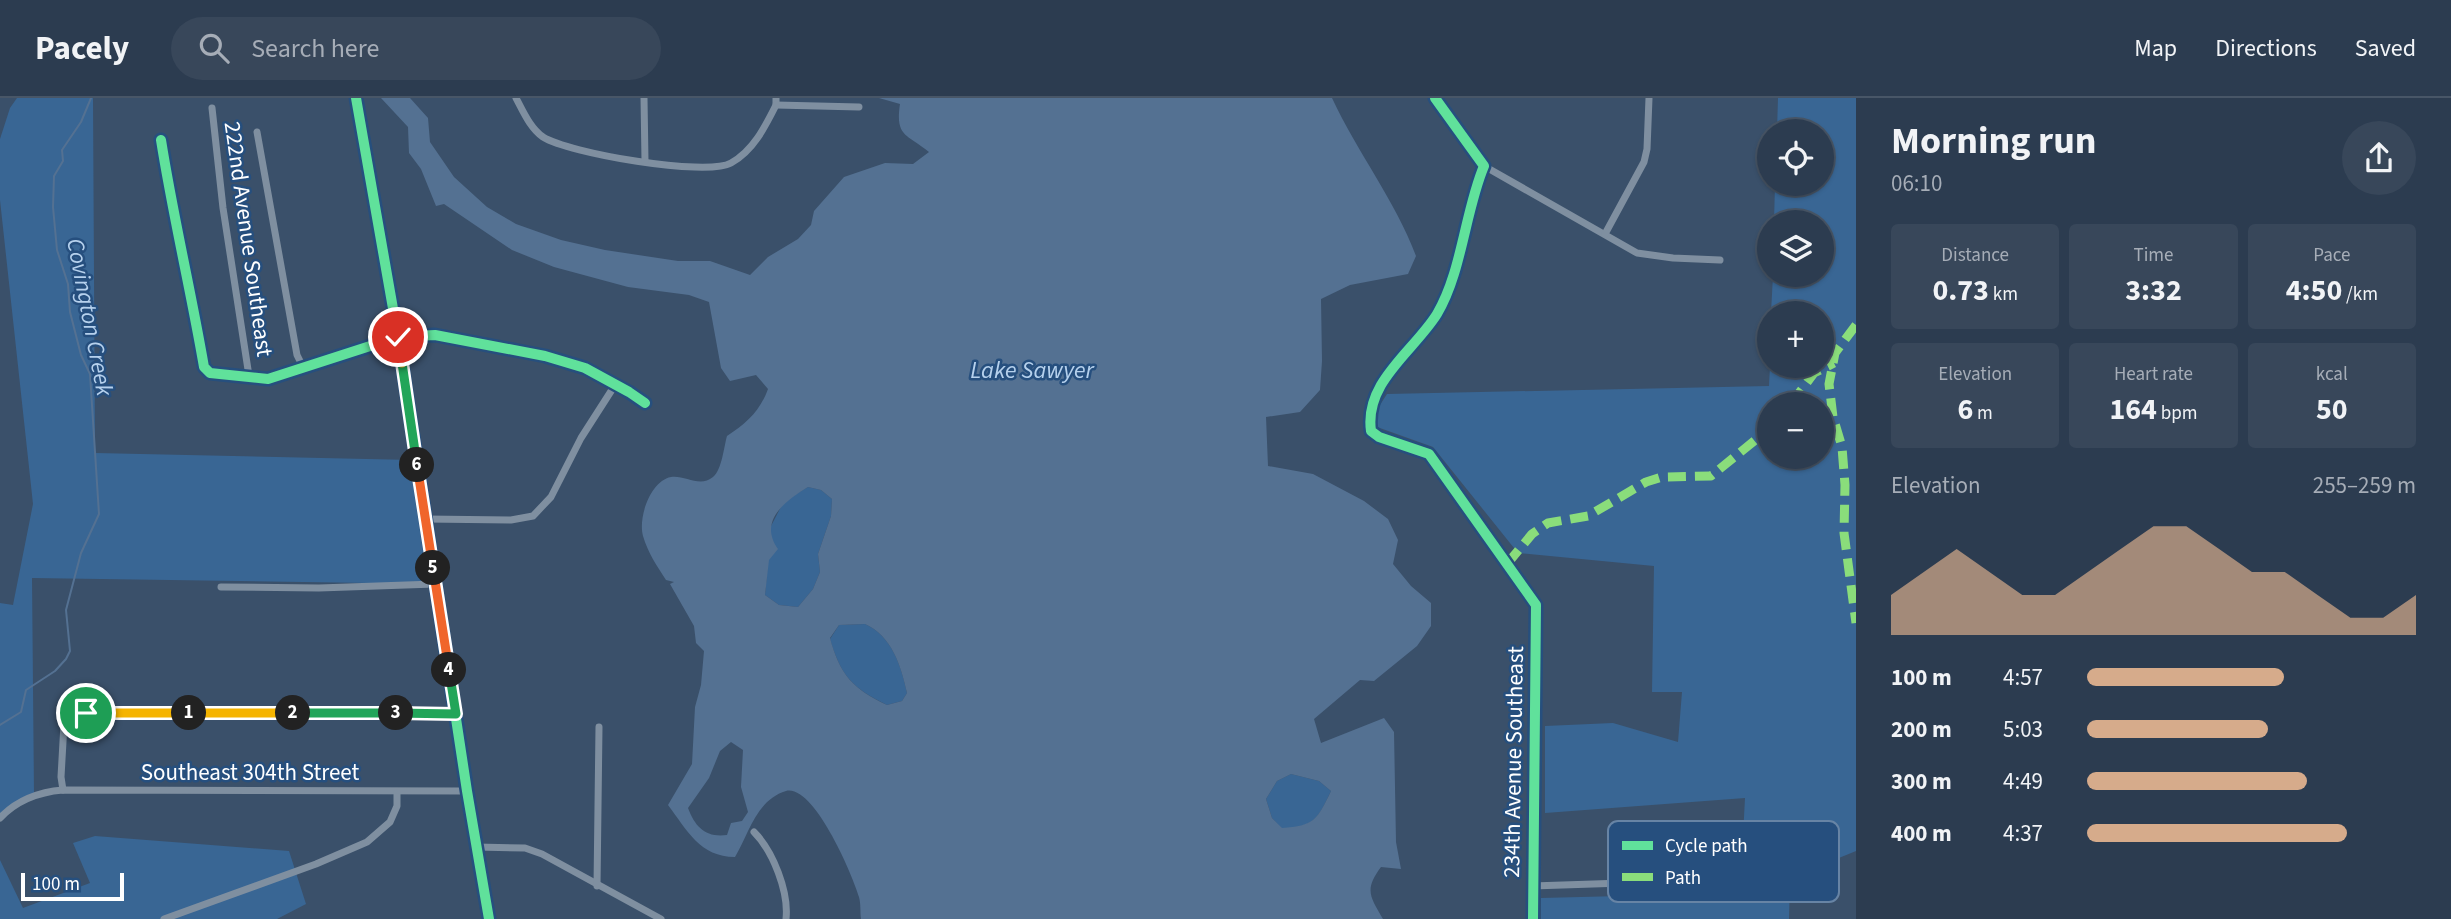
<!DOCTYPE html>
<meta charset="utf-8">
<style>
:root{--surface:#2c3c50;--page:#38475a;--text:#f1f3f6;--muted:#a6adb7;--line:#485667;--accent:#d6ab8b}
body{margin:0;font-family:"Source Sans 3",sans-serif;background:var(--page);color:var(--text);height:100vh;display:flex;flex-direction:column;font-size:26px;white-space:nowrap}
*{box-sizing:border-box;margin:0}
p{font-size:23px;color:var(--muted)}
.icon{flex:none;width:38px;height:38px;fill:none;stroke:currentColor;stroke-width:2;stroke-linecap:round;stroke-linejoin:round}
.map{position:relative;flex:1;overflow:hidden}
.side{display:flex;flex-direction:column;background:var(--surface);width:595px}
.side>*{flex:none}
.fabs{position:absolute;left:1757px;top:21px;display:grid;gap:14px}
.fabs a{display:grid;place-items:center;width:77px;height:77px;border-radius:50%;background:var(--surface);box-shadow:0 2px 5px #0004,0 0 0 2px var(--line);font-size:35px}
.scale{position:absolute;left:21px;bottom:18px;width:103px;box-sizing:border-box;padding-left:7px;border:4px solid #fff;border-top:0;font-size:19px;line-height:24px;white-space:nowrap;color:#fff;-webkit-text-stroke:5px #264f7e;paint-order:stroke}
.pin{position:absolute;display:grid;place-items:center;width:60px;height:60px;color:#fff;margin:-30px;border:4px solid #fff;border-radius:50%;box-shadow:0 2px 7px #0007}
.km{position:absolute;width:35px;height:35px;margin:-18px;border-radius:50%;background:#222;color:#fff;font-size:19px;line-height:35px;text-align:center}
.round{display:grid;place-items:center;flex:none;width:74px;height:74px;border-radius:37px;background:var(--page)}
.headline{display:flex;align-items:center;justify-content:space-between;height:119px;padding:0 35px}
h1{font-size:38px;font-weight:700;line-height:52px}
.figures{display:grid;grid-template-columns:repeat(3,1fr);gap:10px;height:119px;padding:7px 35px}
.figures div{display:grid;align-content:center;border-radius:7px;background:var(--page);text-align:center}
.figures b{font-size:30px;font-weight:700}
.figures small{font-size:19px;font-weight:400}
.figures p{font-size:19px}
.chart{height:196px;padding:14px 35px}
.chart p{display:flex;justify-content:space-between}
.chart svg{width:100%;height:126px;margin-top:7px;fill:var(--accent);opacity:.7}
ul{padding:0 35px;list-style:none;font-size:23px}
li{display:grid;grid-template-columns:112px 84px 1fr;align-items:center;height:52px}
li i{height:18px;border-radius:9px;background:var(--accent)}
header{display:flex;align-items:center;gap:42px;box-sizing:border-box;height:98px;padding:0 35px;background:var(--surface);border-bottom:2px solid var(--line)}
header strong{font-size:33px}
nav{display:flex;gap:38px;margin-inline-start:auto;font-size:24px}
.search{width:490px;height:63px;background:var(--page);display:flex;align-items:center;gap:18px;box-sizing:border-box;padding:0 24px;border-radius:38px;color:var(--muted);font-size:26px}
main{display:flex;flex:1;min-height:0}
.map>svg:first-child{display:block}
</style>
<header>
<strong>Pacely</strong>
<div class="search"><svg class="icon" aria-label="search" viewBox="0 0 24 24"><circle cx="10" cy="10" r="6"/><path d="M15 15l6 6"/></svg>Search here</div>
<nav><a>Map</a><a>Directions</a><a>Saved</a></nav>
</header>
<main>
<div class="map">
<svg width="1856" height="821" viewBox="0 0 1856 821">
<rect width="100%" height="100%" fill="#3a506a"/>
<g fill="#396694" fill-rule="evenodd">
<path d="M17 0H93L95 355 412 362 426 421 435 486 32 480 34 697 0 719V505L13 507 33 406 0 102V41L10 10Z"/>
<path d="M1778 0H1856V753L1790 780 1789 821H1541V800L1740 795 1745 700 1545 715V628L1613 625 1678 644 1682 594H1652L1654 468 1518 455 1433 349 1377 329 1376 313 1387 296 1769 288 1770 268H1822V215H1771L1773 177H1822V124H1774L1775 86H1822V33H1777ZM1822 306V359H1769V306Z"/>
<path d="M808 389 821 392 832 401 831 418 818 456 820 474 813 491 798 509 779 507 765 497 771 428 784 403Z"/>
<path d="M865 526C892 538 901 568 907 595L902 603 887 607C852 590 841 578 830 541L839 527Z"/>
<path d="M1291 676 1319 683 1331 693C1317 722 1315 728 1282 731L1272 720 1266 701 1277 683Z"/>
<path d="M95 738 289 753 306 806 277 821H0V762L23 810 90 785 73 745Z"/>
</g>
<path fill="#547192" fill-rule="evenodd" d="M381 0H410L428 20 430 44 454 79 487 109 516 126 561 142 605 152 678 163H710L750 177 768 159 798 141 811 127 814 113 844 79 885 65 913 66 929 54C907 36 895 39 900 6L879 0H1332C1357 54 1395 102 1416 158L1408 176 1350 187 1321 201 1322 263 1320 292 1300 314 1266 319 1268 368 1313 376 1364 403 1388 421 1398 442 1393 466 1411 488 1431 505V528L1417 548 1374 583 1360 582 1314 621 1321 645 1384 620 1394 634 1396 744 1401 771 1381 769C1364 792 1370 798 1383 821H861C860 814 861 806 859 799 853 778 814 686 786 693 756 702 749 736 735 759 700 759 687 732 668 707L692 666 695 609 701 587 704 553 696 545 694 528 670 486 674 484 666 482C657 468 648 455 643 438 638 420 650 383 671 379 685 377 700 390 713 379 722 372 724 348 727 338 747 325 760 313 768 291L756 277 730 283 721 270 709 204 689 197 628 189 554 169 512 152 444 106 436 108 421 71 409 55 408 29ZM808 389 821 392 832 401 831 418 818 456 820 474 813 491 798 509 779 507 765 497 769 462 778 451C758 423 785 403 808 389ZM865 526C892 538 901 568 907 595L902 603 887 607C853 591 840 577 830 540L839 527ZM731 644 743 652 741 689 748 714 742 723 731 725 727 737C706 740 695 729 688 710L709 680 720 653ZM1291 676 1319 683 1331 693C1317 722 1314 728 1282 730L1272 720 1266 701 1277 683Z"/>
<g fill="none" stroke-linecap="round" stroke-linejoin="round">
<path stroke="#547192" stroke-width="2" d="M0 627 21 614 26 592 55 573 66 561 70 553 66 512 81 455 99 416 90 276 81 257 70 214 68 186 57 152 53 109 54 78 63 63 62 52 81 24 91 0"/>
<g stroke="#7f8fa0" stroke-width="7">
<path d="M516 0C523 13 530 30 543 39 568 55 706 79 731 65 753 53 765 29 776 7V0"/>
<path d="M644 0 645 63"/>
<path d="M1435 0 1484 68C1465 113 1462 174 1437 216 1414 253 1364 284 1371 333L1379 339 1429 356 1536 507 1533 821"/>
<path d="M776 7 859 9"/>
<path d="M212 10 223 110 249 278"/>
<path d="M257 34 297 257 303 269"/>
<path d="M161 42C173 118 191 193 204 269L210 275 268 281 398 239 435 237 545 258 585 270 629 294 645 305"/>
<path d="M1484 68 1637 155 1673 160 1720 162"/>
<path d="M1605 136 1644 64 1647 51 1649 0"/>
<path d="M426 421 511 422 533 418 551 399 581 340 615 287"/>
<path d="M221 489 319 490 435 486"/>
<path d="M86 615 455 616"/>
<path d="M63 692 61 679 64 626"/>
<path d="M0 720C17 702 39 694 63 692L467 693"/>
<path d="M754 734C773 753 789 794 786 821"/>
<path d="M476 749 525 750 542 756 661 821"/>
<path d="M597 788 599 629"/>
<path d="M1532 788 1715 782"/>
<path d="M164 821 316 766 367 744 390 724 397 708V695"/>
</g>
<path stroke="#7f8fa0" stroke-width="9" d="M356 0 398 239 467 693 489 821"/>
<g stroke="#8add7b" stroke-width="9" stroke-dasharray="18 9" stroke-linecap="butt">
<path d="M1856 227 1835 255 1829 286 1833 319 1842 349 1845 387 1844 435 1856 525"/>
<path d="M1791 306 1814 275 1834 265"/>
<path d="M1507 466 1532 436 1548 425 1588 418 1646 384 1662 379 1711 378 1769 331"/>
</g>
<defs>
<g id="cycleway">
<path d="M356 0 398 239 467 693 489 821"/>
<path d="M1435 0 1484 68C1465 113 1462 174 1437 216 1414 253 1364 284 1371 333L1379 339 1429 356 1536 507 1533 821"/>
<path d="M161 42C173 118 191 193 204 269L210 275 268 281 398 239 435 237 545 258 585 270 629 294 645 305"/>
</g>
</defs>
<use href="#cycleway" stroke="#264f7e" stroke-width="15"/>
<use href="#cycleway" stroke="#60e19b" stroke-width="10"/>
</g>
<g fill="none" stroke-linecap="round" stroke-linejoin="round">
<defs>
<path id="split-1" d="M86 615H189"/>
<path id="split-2" d="M189 615H293"/>
<path id="split-3" d="M293 615H396"/>
<path id="split-4" d="M396 615 456 616 449 572"/>
<path id="split-5" d="M433 470 449 572"/>
<path id="split-6" d="M417 367 433 470"/>
<path id="split-7" d="M402 265 417 367"/>
<path id="split-8" d="M398 239 402 265"/>
</defs>
<use href="#split-1" stroke="#fff" stroke-width="14"/>
<use href="#split-2" stroke="#fff" stroke-width="14"/>
<use href="#split-3" stroke="#fff" stroke-width="14"/>
<use href="#split-4" stroke="#fff" stroke-width="14"/>
<use href="#split-5" stroke="#fff" stroke-width="14"/>
<use href="#split-6" stroke="#fff" stroke-width="14"/>
<use href="#split-7" stroke="#fff" stroke-width="14"/>
<use href="#split-8" stroke="#fff" stroke-width="14"/>
<use href="#split-1" stroke="#f5b400" stroke-width="9"/>
<use href="#split-2" stroke="#f5b400" stroke-width="9"/>
<use href="#split-3" stroke="#22a559" stroke-width="9"/>
<use href="#split-4" stroke="#22a559" stroke-width="9"/>
<use href="#split-5" stroke="#f0652b" stroke-width="9"/>
<use href="#split-6" stroke="#f0652b" stroke-width="9"/>
<use href="#split-7" stroke="#22a559" stroke-width="9"/>
<use href="#split-8" stroke="#f5b400" stroke-width="9"/>
</g>
<g text-anchor="middle" stroke-width="5" stroke-linejoin="round" paint-order="stroke">
<g font-size="23" fill="#fff" stroke="#264f7e">
<text transform="translate(249 141) rotate(82)" y="8">222nd Avenue Southeast</text>
<text transform="translate(1513 664) rotate(-89)" y="8">234th Avenue Southeast</text>
<text x="250" y="682">Southeast 304th Street</text>
</g>
<g font-size="24" font-style="italic" fill="#b6d1ed" stroke="#264f7e">
<text transform="translate(90 219) rotate(79)" y="8">Covington Creek</text>
<text x="1032" y="280">Lake Sawyer</text>
</g>
</g>
<rect x="1608" y="723" width="231" height="81" rx="10" fill="#264f7e" stroke="#6784a5" stroke-width="2"/>
<rect x="1622" y="743" width="31" height="9" fill="#60e19b"/>
<rect x="1622" y="775" width="31" height="8" fill="#8add7b"/>
<g font-size="19" fill="#fff">
<text x="1665" y="754">Cycle path</text>
<text x="1665" y="786">Path</text>
</g>
</svg>
<div class="fabs">
<a><svg class="icon" aria-label="locate" viewBox="0 0 24 24"><circle cx="12" cy="12" r="6"/><path d="M12 2v4M12 18v4M2 12h4M18 12h4"/></svg></a>
<a><svg class="icon" aria-label="layers" viewBox="0 0 24 24"><path d="M12 4l9 5-9 5-9-5zM3 14l9 5 9-5"/></svg></a>
<a>+</a>
<a>−</a>
</div>
<div class="scale">100 m</div>
<div class="pin" style="left:86px;top:615px;background:#1e9e55"><svg class="icon" aria-label="arrive" viewBox="0 0 24 24"><path d="M6 21V4h12l-3 4 3 4H6"/></svg></div>
<div class="pin" style="left:398px;top:239px;background:#d93025"><svg class="icon" aria-label="check" viewBox="0 0 24 24"><path d="M5 12l5 5 9-10"/></svg></div>
<b class="km" style="left:189px;top:615px">1</b>
<b class="km" style="left:293px;top:615px">2</b>
<b class="km" style="left:396px;top:615px">3</b>
<b class="km" style="left:449px;top:572px">4</b>
<b class="km" style="left:433px;top:470px">5</b>
<b class="km" style="left:417px;top:367px">6</b>
</div>
<section class="side">
<div class="headline"><div><h1>Morning run</h1><p>06:10</p></div><a class="round"><svg class="icon" aria-label="share" viewBox="0 0 24 24"><path d="M12 15V3M7 8l5-5 5 5M5 13v7h14v-7"/></svg></a></div>
<div class="figures">
<div><p>Distance</p><b>0.73<small> km</small></b></div>
<div><p>Time</p><b>3:32</b></div>
<div><p>Pace</p><b>4:50<small> /km</small></b></div>
</div>
<div class="figures">
<div><p>Elevation</p><b>6<small> m</small></b></div>
<div><p>Heart rate</p><b>164<small> bpm</small></b></div>
<div><p>kcal</p><b>50</b></div>
</div>
<div class="chart"><p><span>Elevation</span>255–259 m</p>
<svg viewBox="0 0 160 44" preserveAspectRatio="none"><path d="M0 44V30L10 22L20 14L30 22L40 30L50 30L60 22L70 14L80 6L90 6L100 14L110 22L120 22L130 30L140 38L150 38L160 30V44z"/></svg>
</div>
<ul>
<li><b>100 m</b>4:57<i style="width:60%"></i></li>
<li><b>200 m</b>5:03<i style="width:55%"></i></li>
<li><b>300 m</b>4:49<i style="width:67%"></i></li>
<li><b>400 m</b>4:37<i style="width:79%"></i></li>
</ul>
</section>
</main>
